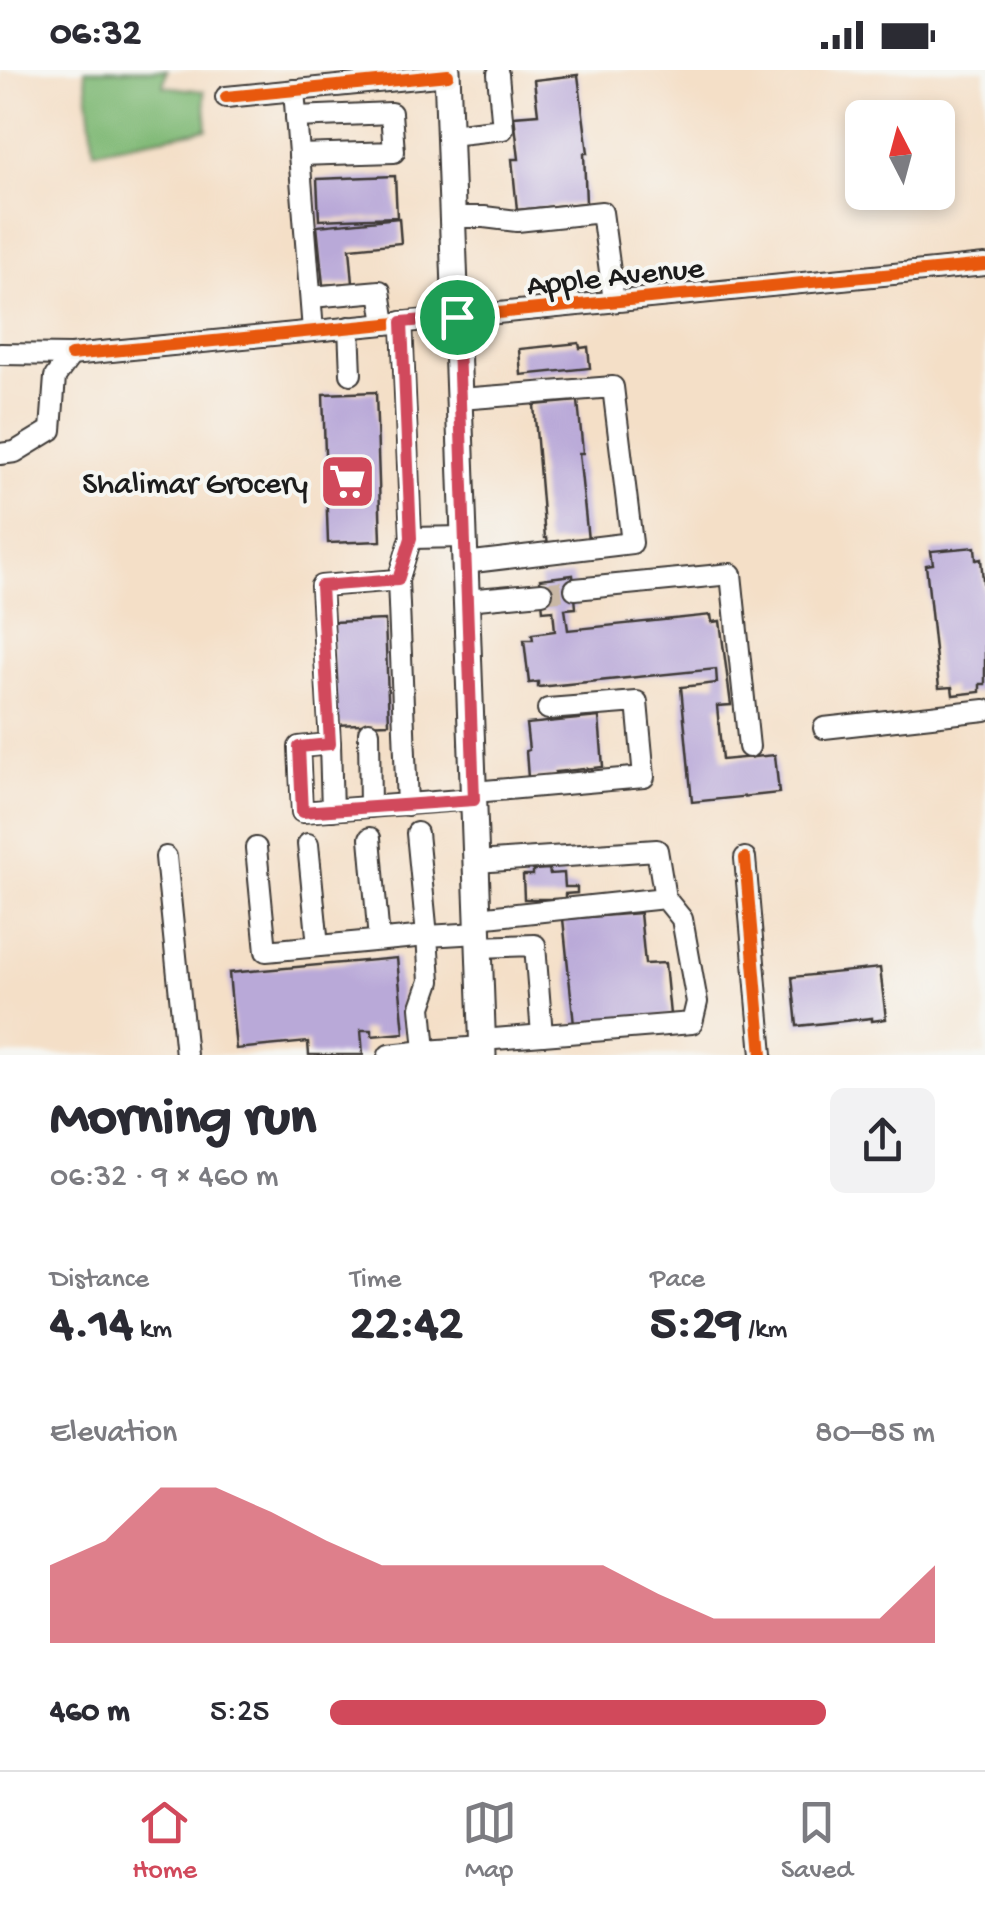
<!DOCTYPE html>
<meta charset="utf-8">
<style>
:root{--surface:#fff;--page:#f2f2f3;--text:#2b2b33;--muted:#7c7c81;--line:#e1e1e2;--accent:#d1495b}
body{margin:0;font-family:"Gochi Hand",sans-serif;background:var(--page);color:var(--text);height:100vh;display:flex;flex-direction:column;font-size:38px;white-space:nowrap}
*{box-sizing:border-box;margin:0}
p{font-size:32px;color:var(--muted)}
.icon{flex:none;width:55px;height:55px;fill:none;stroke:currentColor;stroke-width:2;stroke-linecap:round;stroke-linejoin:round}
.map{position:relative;height:985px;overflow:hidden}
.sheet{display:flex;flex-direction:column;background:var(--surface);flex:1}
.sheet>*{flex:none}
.needle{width:65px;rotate:354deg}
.buttons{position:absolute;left:845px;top:30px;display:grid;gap:20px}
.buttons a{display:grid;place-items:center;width:110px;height:110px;border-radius:15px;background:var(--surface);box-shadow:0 5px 15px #0003;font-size:50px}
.pin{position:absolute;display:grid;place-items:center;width:85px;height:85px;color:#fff;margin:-42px;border:5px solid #fff;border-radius:50%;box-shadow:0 2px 10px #0007}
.round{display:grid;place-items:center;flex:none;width:105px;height:105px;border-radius:15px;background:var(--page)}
.head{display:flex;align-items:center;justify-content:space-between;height:170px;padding:0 50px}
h1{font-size:55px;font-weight:700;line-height:75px}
.stats{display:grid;grid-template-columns:repeat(3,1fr);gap:15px;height:170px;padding:10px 50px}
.stats div{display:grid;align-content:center}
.stats b{font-size:50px;font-weight:700}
.stats small{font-size:28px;font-weight:400}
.stats p{font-size:28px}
.chart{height:280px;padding:20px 50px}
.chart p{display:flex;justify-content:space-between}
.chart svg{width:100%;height:180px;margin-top:10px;fill:var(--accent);opacity:.7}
ul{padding:0 50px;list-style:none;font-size:32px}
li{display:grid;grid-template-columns:160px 120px 1fr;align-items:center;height:75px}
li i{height:25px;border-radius:12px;background:var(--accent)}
.status{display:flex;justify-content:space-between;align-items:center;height:70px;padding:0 50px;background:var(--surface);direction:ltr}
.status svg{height:28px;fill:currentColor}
.menu{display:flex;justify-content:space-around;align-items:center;height:140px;border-top:2px solid var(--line);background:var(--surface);font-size:28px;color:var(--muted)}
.menu a{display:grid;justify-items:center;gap:5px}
.menu .on{color:var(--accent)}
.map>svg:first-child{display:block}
</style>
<div class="status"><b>06:32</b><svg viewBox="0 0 49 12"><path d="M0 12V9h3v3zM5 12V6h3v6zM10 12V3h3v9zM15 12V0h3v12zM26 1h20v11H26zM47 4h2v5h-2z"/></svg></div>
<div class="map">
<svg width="985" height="985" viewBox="0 0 985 985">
<rect width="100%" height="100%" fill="#f6f6f2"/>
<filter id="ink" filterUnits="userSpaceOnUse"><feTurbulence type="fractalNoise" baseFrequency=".01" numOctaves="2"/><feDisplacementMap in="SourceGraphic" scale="20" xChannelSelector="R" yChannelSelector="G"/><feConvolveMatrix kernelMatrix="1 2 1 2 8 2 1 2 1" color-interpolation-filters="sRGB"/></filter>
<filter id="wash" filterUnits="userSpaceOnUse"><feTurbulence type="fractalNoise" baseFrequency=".0048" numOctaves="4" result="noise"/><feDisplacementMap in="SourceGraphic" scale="40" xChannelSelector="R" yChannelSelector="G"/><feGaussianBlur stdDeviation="2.25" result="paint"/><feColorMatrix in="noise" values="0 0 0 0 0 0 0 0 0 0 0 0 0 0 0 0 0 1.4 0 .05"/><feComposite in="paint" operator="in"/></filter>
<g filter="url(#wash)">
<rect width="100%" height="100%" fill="#f4dfc7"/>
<path fill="#80b976" stroke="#4e6a49" stroke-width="2.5" d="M85 0H167L163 16 204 21 207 59 94 81Z"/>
<g id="blocks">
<g fill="#b9a9d8">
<path d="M578 5 588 83H584L586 133 517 140 512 89H519L514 46 538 44 534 10Z"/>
<path d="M395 106 397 147 319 150 317 109Z"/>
<path d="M399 148 401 173 350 178 353 213 323 215 317 156Z"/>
<path d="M579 273 580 278 588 277 590 298 521 305 519 279Z"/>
<path d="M376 322 381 471 328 473 323 324Z"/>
<path d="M578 331 583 383H579L588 470 548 474 547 468H545L534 335Z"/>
<path d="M975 477 976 490 981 489 985 532V614H980V622L953 625 952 617 939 618 926 495 933 494 931 481Z"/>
<path d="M573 505 576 538 565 539 568 560 711 545 712 552 720 551 731 635 717 636 722 690 775 685 779 723 692 732 681 617 717 613 716 599 538 617V612L529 613 524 570H533L532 564 555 561 553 540 543 541 540 509Z"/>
<path d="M385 550 389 653 334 655 331 552Z"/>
<path d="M599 647 603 697 555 702 556 705 528 708 526 681 529 680 526 654Z"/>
<path d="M549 799 550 804 564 803 565 817H577V823L565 824V829H524L523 805H533V800Z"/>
<path d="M640 843 645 894 665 893 670 945 574 955 563 849Z"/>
<path d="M397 888 404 963 372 966V960H361L363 985H309L308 972 236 979 229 903Z"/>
<path d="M880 898 886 949 872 951V948L797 956 792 907Z"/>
</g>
</g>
</g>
<g filter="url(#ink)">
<use href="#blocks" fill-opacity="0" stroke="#3c3936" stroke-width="2.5"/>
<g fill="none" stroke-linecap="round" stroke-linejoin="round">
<path stroke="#c9b8a5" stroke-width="20" stroke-dasharray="20 10" stroke-linecap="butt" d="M542 523 575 519"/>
<defs>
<g id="minor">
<path d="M294 20 313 261"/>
<path d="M226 27 448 5"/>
<path d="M296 47 391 43 394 82 299 85"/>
<path d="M450 65 503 59 498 4"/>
<path d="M453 147H484L517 151 602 142 614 231"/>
<path d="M311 227 380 221 385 254"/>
<path d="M349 257 351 304"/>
<path d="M0 284 71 285 985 195"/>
<path d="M460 329 613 317 632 473 465 493"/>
<path d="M0 384 15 382 51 360 55 307 71 285"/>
<path d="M411 468 464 467"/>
<path d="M398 510 411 468 402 252"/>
<path d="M575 519 731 504 749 677"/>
<path d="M466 530 542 523"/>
<path d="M824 658 985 640"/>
<path d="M369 662 370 737"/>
<path d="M330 674 332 740"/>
<path d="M474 722 644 707 637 632 548 639"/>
<path d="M407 735 398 510 321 516 330 674 299 677 302 742 474 729"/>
<path d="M370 768 379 870"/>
<path d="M308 774 318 876"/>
<path d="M256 778 266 881 427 866 417 763"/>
<path d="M166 787 186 985"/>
<path d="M745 788 762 985"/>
<path d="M476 792 657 780 665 828 478 848"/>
<path d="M479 863 427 866 430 911 421 937 425 981 483 977"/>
<path d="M479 877 535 875 542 965"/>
<path d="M482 970 692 953 697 932 682 849 665 828"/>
<path d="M389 985 425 981 426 985"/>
</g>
<path id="major" d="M447 0 483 985"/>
</defs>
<use href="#minor" stroke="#3c3936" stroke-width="24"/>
<use href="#major" stroke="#3c3936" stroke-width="29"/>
<use href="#minor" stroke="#fff" stroke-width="20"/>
<use href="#major" stroke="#fff" stroke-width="25"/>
<defs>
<g id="cycleway">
<path d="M226 27 448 5"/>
<path d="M71 285 985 195"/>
<path d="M745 788 762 985"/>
</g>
</defs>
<use href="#cycleway" stroke="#f6f6f2" stroke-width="19"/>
<use href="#cycleway" stroke="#e8590c" stroke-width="12"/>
</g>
</g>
<g fill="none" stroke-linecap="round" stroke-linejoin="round" filter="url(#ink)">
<defs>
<path id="route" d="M457 247 474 730 302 742 299 677 330 674 321 516 398 510 411 468 402 252Z"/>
</defs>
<use href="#route" stroke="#fff" stroke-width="20"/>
<use href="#route" stroke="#d1495b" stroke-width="12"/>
</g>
<defs>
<symbol id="supermarket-square" viewBox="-11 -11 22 22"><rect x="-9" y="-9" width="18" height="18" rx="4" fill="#d1495b" stroke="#f6f6f2"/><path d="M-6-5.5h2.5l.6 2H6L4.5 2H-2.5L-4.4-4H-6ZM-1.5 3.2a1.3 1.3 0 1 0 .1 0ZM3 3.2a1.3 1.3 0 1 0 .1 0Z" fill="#fff"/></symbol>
</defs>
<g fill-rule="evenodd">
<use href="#supermarket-square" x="316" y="380" width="63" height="63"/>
</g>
<g text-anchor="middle" stroke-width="8" stroke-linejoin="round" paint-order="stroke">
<g font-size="32" fill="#1c1c1c" stroke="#f6f6f2">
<text transform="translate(615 204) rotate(-6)" y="11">Apple Avenue</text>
</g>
<g font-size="32" fill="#1c1c1c" stroke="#f6f6f2" text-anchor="end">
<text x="308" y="422">Shalimar Grocery</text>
</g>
</g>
</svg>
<div class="buttons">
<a><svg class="needle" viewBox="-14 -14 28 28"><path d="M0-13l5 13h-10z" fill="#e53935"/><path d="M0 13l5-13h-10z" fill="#7c7c81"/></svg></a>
</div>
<div class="pin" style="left:457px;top:247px;background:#1e9e55"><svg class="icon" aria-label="arrive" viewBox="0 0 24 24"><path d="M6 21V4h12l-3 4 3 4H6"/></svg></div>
</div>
<section class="sheet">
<div class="head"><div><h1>Morning run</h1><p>06:32 · 9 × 460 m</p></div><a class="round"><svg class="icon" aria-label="share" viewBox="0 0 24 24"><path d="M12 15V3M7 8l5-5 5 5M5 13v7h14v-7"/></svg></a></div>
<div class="stats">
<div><p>Distance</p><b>4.14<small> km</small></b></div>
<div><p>Time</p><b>22:42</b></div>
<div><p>Pace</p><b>5:29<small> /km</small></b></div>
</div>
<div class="chart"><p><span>Elevation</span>80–85 m</p>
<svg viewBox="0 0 160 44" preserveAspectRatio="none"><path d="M0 44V25L10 19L20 6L30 6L40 12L50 19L60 25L70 25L80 25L90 25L100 25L110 32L120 38L130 38L140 38L150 38L160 25V44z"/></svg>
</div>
<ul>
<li><b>460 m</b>5:25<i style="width:82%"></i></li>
</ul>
</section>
<nav class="menu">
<a class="on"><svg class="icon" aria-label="home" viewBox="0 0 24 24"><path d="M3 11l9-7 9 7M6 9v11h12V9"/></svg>Home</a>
<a><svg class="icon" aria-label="map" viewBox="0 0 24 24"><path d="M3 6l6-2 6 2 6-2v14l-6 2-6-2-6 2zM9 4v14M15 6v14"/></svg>Map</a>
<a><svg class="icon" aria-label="saved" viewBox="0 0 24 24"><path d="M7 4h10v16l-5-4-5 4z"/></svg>Saved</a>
</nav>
